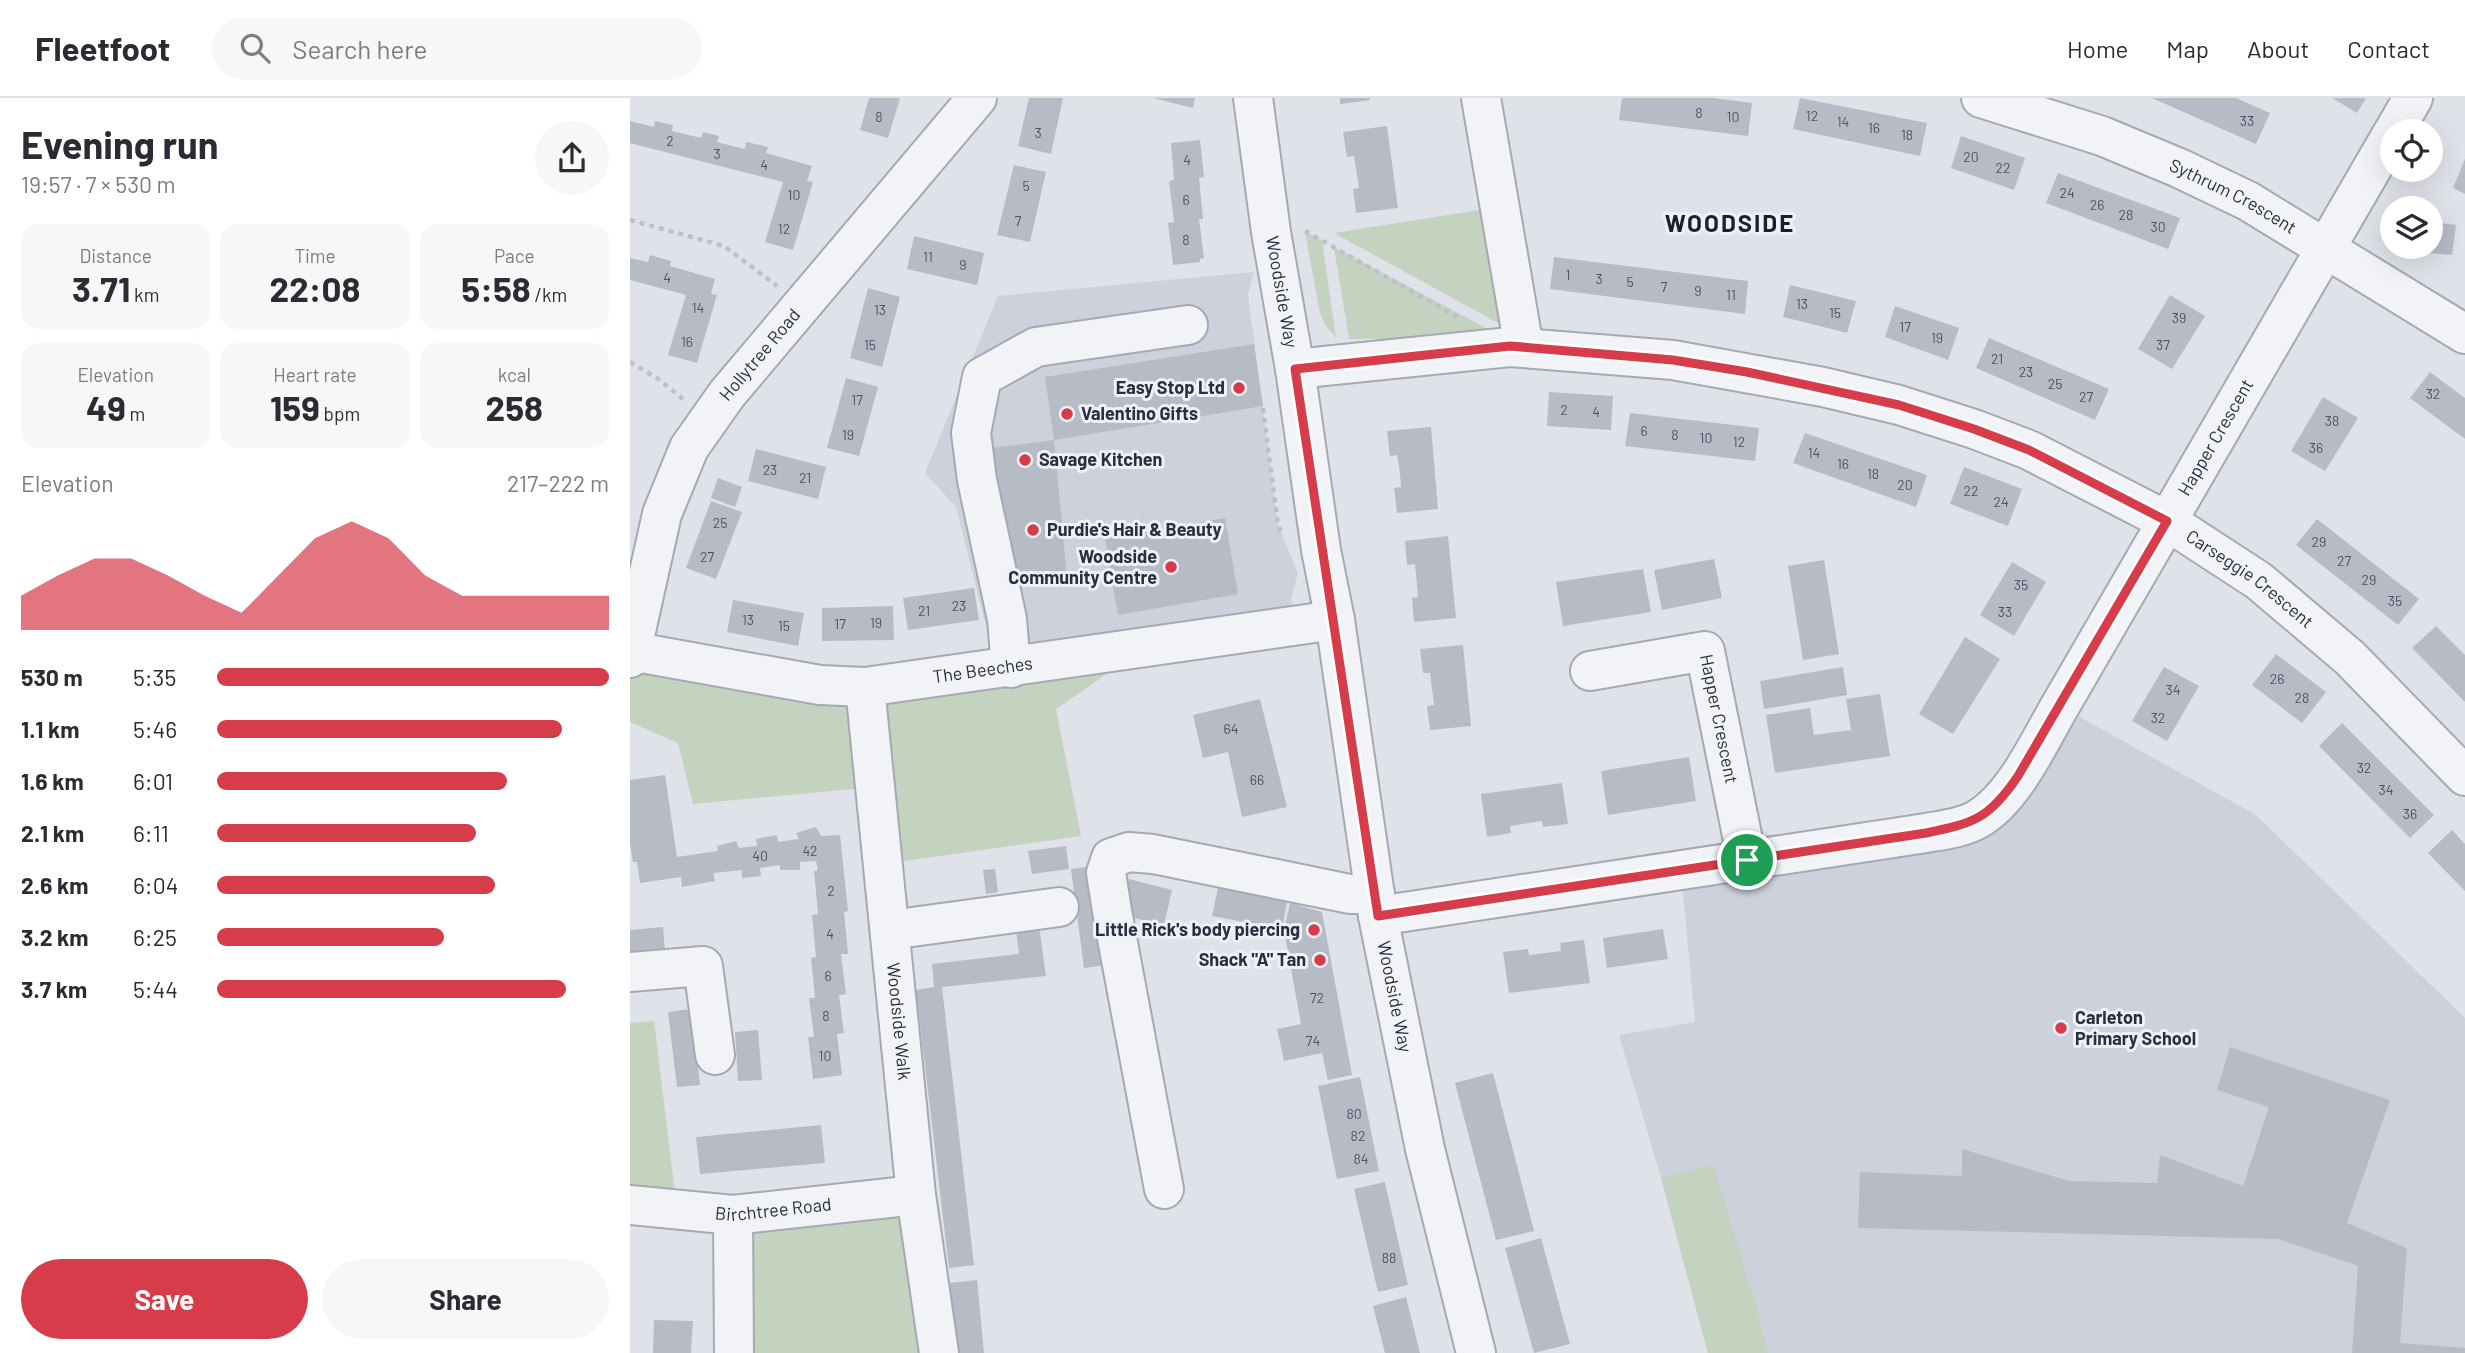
<!DOCTYPE html>
<meta charset="utf-8">
<style>
:root{--surface:#fff;--page:#f7f7f7;--text:#2b2b33;--muted:#7c7c81;--line:#e1e1e2;--accent:#d63c49}
body{margin:0;font-family:Barlow,sans-serif;background:var(--page);color:var(--text);height:100vh;display:flex;flex-direction:column;font-size:26px;white-space:nowrap}
*{box-sizing:border-box;margin:0}
p{font-size:23px;color:var(--muted)}
.icon{flex:none;width:38px;height:38px;fill:none;stroke:currentColor;stroke-width:2;stroke-linecap:round;stroke-linejoin:round}
.map{position:relative;flex:1;overflow:hidden}
.sheet{display:flex;flex-direction:column;background:var(--surface);width:630px}
.sheet>*{flex:none}
.controls{position:absolute;left:1750px;top:21px;display:grid;gap:14px}
.controls a{display:grid;place-items:center;width:63px;height:63px;border-radius:50%;background:var(--surface);box-shadow:0 7px 28px #0002;font-size:35px}
.pin{position:absolute;display:grid;place-items:center;width:60px;height:60px;color:#fff;margin:-30px;border:4px solid #fff;border-radius:50%;box-shadow:0 2px 7px #0007}
.round{display:grid;place-items:center;flex:none;width:74px;height:74px;border-radius:37px;background:var(--page)}
.head{display:flex;align-items:center;justify-content:space-between;height:119px;padding:0 21px}
h1{font-size:38px;font-weight:700;line-height:52px}
.metrics{display:grid;grid-template-columns:repeat(3,1fr);gap:10px;height:119px;padding:7px 21px}
.metrics div{display:grid;align-content:center;border-radius:18px;background:var(--page);text-align:center}
.metrics b{font-size:35px;font-weight:700}
.metrics small{font-size:19px;font-weight:400}
.metrics p{font-size:19px}
.chart{height:196px;padding:14px 21px}
.chart p{display:flex;justify-content:space-between}
.chart svg{width:100%;height:126px;margin-top:7px;fill:var(--accent);opacity:.7}
.action{display:flex;gap:14px;margin-top:auto;padding:14px 21px}
.action a{flex:1;height:80px;border-radius:42px;background:var(--accent);color:#fff;font-size:28px;font-weight:700;line-height:80px;text-align:center}
.action a+a{background:var(--page);color:var(--text)}
ul{padding:0 21px;list-style:none;font-size:23px}
li{display:grid;grid-template-columns:112px 84px 1fr;align-items:center;height:52px}
li i{height:18px;border-radius:9px;background:var(--accent)}
header{display:flex;align-items:center;gap:42px;box-sizing:border-box;height:98px;padding:0 35px;background:var(--surface);border-bottom:2px solid var(--line)}
header strong{font-size:33px}
nav{display:flex;gap:38px;margin-inline-start:auto;font-size:24px}
.search{width:490px;height:63px;background:var(--page);display:flex;align-items:center;gap:18px;box-sizing:border-box;padding:0 24px;border-radius:38px;color:var(--muted);font-size:26px}
main{display:flex;flex:1;min-height:0}
.map>svg:first-child{display:block}
</style>
<header>
<strong>Fleetfoot</strong>
<div class="search"><svg class="icon" aria-label="search" viewBox="0 0 24 24"><circle cx="10" cy="10" r="6"/><path d="M15 15l6 6"/></svg>Search here</div>
<nav><a>Home</a><a>Map</a><a>About</a><a>Contact</a></nav>
</header>
<main>
<section class="sheet">
<div class="head"><div><h1>Evening run</h1><p>19:57 · 7 × 530 m</p></div><a class="round"><svg class="icon" aria-label="share" viewBox="0 0 24 24"><path d="M12 15V3M7 8l5-5 5 5M5 13v7h14v-7"/></svg></a></div>
<div class="metrics">
<div><p>Distance</p><b>3.71<small> km</small></b></div>
<div><p>Time</p><b>22:08</b></div>
<div><p>Pace</p><b>5:58<small> /km</small></b></div>
</div>
<div class="metrics">
<div><p>Elevation</p><b>49<small> m</small></b></div>
<div><p>Heart rate</p><b>159<small> bpm</small></b></div>
<div><p>kcal</p><b>258</b></div>
</div>
<div class="chart"><p><span>Elevation</span>217–222 m</p>
<svg viewBox="0 0 160 44" preserveAspectRatio="none"><path d="M0 44V32L10 25L20 19L30 19L40 25L50 32L60 38L70 25L80 12L90 6L100 12L110 25L120 32L130 32L140 32L150 32L160 32V44z"/></svg>
</div>
<ul>
<li><b>530 m</b>5:35<i style="width:100%"></i></li>
<li><b>1.1 km</b>5:46<i style="width:88%"></i></li>
<li><b>1.6 km</b>6:01<i style="width:74%"></i></li>
<li><b>2.1 km</b>6:11<i style="width:66%"></i></li>
<li><b>2.6 km</b>6:04<i style="width:71%"></i></li>
<li><b>3.2 km</b>6:25<i style="width:58%"></i></li>
<li><b>3.7 km</b>5:44<i style="width:89%"></i></li>
</ul>
<div class="action"><a>Save</a><a>Share</a></div>
</section>
<div class="map">
<svg width="1835" height="1255" viewBox="0 0 1835 1255">
<rect width="100%" height="100%" fill="#dfe2e9"/>
<g fill="#cdd1db">
<path d="M624 174 618 197 648 427 668 475 661 500 669 527 367 572 326 409 295 375 368 198Z"/>
<path d="M1430 608 1626 717 1835 920V1255H1078L1031 1080 989 937 1065 924 1051 772 1326 729Z"/>
</g>
<g fill="#c3d3bf">
<path d="M862 110 881 232 704 135Z"/>
<path d="M675 134 692 142 706 239 696 229 690 215Z"/>
<path d="M704 150V149L858 231 757 241H719Z"/>
<path d="M513 551 426 611 451 738 253 766 245 689 63 706 48 645 0 624V553L190 587Z"/>
<path d="M24 923 47 1112 0 1107V925Z"/>
<path d="M1083 1066 1126 1207 1138 1255H1078L1031 1080Z"/>
<path d="M286 1097 309 1255H104L103 1117Z"/>
</g>
<g fill="#b6bbc6">
<path d="M239 0H270L258 40 230 32Z"/>
<path d="M399 0H433L421 56 388 48Z"/>
<path d="M523 0H565L563 10Z"/>
<path d="M710 0H739L740 2 710 6Z"/>
<path d="M992 0H1083L1122 5 1118 38 989 22Z"/>
<path d="M1170 0 1297 25 1290 58 1163 31Z"/>
<path d="M1522 0H1606L1640 15 1626 46Z"/>
<path d="M1702 0H1736L1727 15Z"/>
<path d="M0 23 24 29 25 23 43 27 42 33 71 40 73 34 89 38 87 44 115 51 116 44 138 49 136 55 182 68 177 83 183 84 163 152 135 144 153 84 0 45Z"/>
<path d="M757 28 768 110 726 115 723 91 729 90 724 58 717 59 713 34Z"/>
<path d="M1331 38 1395 60 1384 92 1321 70Z"/>
<path d="M570 42 574 79 569 80 573 121H569L574 160 570 161V164L543 167 538 125 544 124 539 83 544 82 541 45Z"/>
<path d="M1835 61V96L1823 90Z"/>
<path d="M384 67 416 74 400 144 367 137Z"/>
<path d="M1428 75 1550 120 1538 151 1416 105Z"/>
<path d="M1802 124 1826 127 1822 157 1798 155 1799 149H1801Z"/>
<path d="M284 138 354 155 347 187 277 171Z"/>
<path d="M20 157 41 163 40 168 85 181 81 196 87 197 67 265 38 257 56 197 0 182V160L18 164Z"/>
<path d="M924 159 1118 183 1115 216 920 191Z"/>
<path d="M1160 187 1226 203 1217 235 1153 219Z"/>
<path d="M238 190 270 199 252 269 220 260Z"/>
<path d="M1540 197 1575 218 1542 271 1508 251Z"/>
<path d="M1265 208 1329 230 1318 262 1255 239Z"/>
<path d="M1359 240 1479 291 1465 322 1346 270Z"/>
<path d="M624 246 633 308 424 342 415 279Z"/>
<path d="M1800 274 1835 300V341L1780 300Z"/>
<path d="M216 280 248 289 229 358 197 350Z"/>
<path d="M919 294 983 298 981 332 917 328Z"/>
<path d="M1693 299 1728 320 1695 373 1661 353Z"/>
<path d="M1000 315 1129 330 1125 363 995 348Z"/>
<path d="M801 329 808 411 767 415 764 390 771 389 770 375 767 357 760 358 757 333Z"/>
<path d="M1175 335 1297 377 1286 409 1163 365Z"/>
<path d="M424 342 437 480 377 486 362 350Z"/>
<path d="M126 351 196 369 188 401 118 383Z"/>
<path d="M1334 369 1392 391 1378 428 1320 406Z"/>
<path d="M88 380 112 389 105 409 81 400Z"/>
<path d="M81 403 112 414 86 481 56 470Z"/>
<path d="M595 420 608 496 488 517 475 441Z"/>
<path d="M1687 421 1789 501 1768 527 1666 447Z"/>
<path d="M818 438 826 520 784 524 782 500 788 499 785 466 777 467 775 443Z"/>
<path d="M1084 461 1092 500 1032 512 1024 472Z"/>
<path d="M1194 462 1209 556 1173 562 1158 468Z"/>
<path d="M1382 464 1416 484 1384 538 1350 517Z"/>
<path d="M1013 471 1021 514 933 528 926 484Z"/>
<path d="M344 490 349 522 278 532 273 500Z"/>
<path d="M103 502 174 515 168 548 97 534Z"/>
<path d="M263 508 264 542 192 543V510Z"/>
<path d="M1806 528 1835 557V604L1782 550Z"/>
<path d="M1335 539 1370 561 1323 636 1289 616Z"/>
<path d="M833 547 841 628 800 632 797 608 804 607 800 575H793L790 551Z"/>
<path d="M1646 556 1696 594 1672 625 1622 587Z"/>
<path d="M1213 569 1217 597 1134 611 1130 583Z"/>
<path d="M1534 569 1569 588 1537 643 1502 623Z"/>
<path d="M1250 596 1260 658 1145 675 1136 617 1180 610 1184 637 1221 632 1216 601Z"/>
<path d="M630 601 657 709 612 719 598 654 573 660 563 617Z"/>
<path d="M1712 625 1804 717 1780 740 1689 648Z"/>
<path d="M1059 659 1066 703 978 717 971 673Z"/>
<path d="M35 677 47 759 88 753 87 748 106 743 109 750 127 748 126 741 147 737 148 744 169 741 166 735 186 729 191 738 210 737 218 813 214 814 218 856H211L216 896 209 897 214 935 207 936 212 977 183 981 178 939H184L179 900H185L181 860 186 859 182 817 188 816 184 773 188 772 186 763 170 764V772H150V767L130 770 131 778 112 780V772L83 775 85 783 52 789 51 779 10 785 7 764H3L0 745V682Z"/>
<path d="M932 685 938 726 913 729 912 723 880 728 881 735 857 739 851 696Z"/>
<path d="M1822 732 1835 746V793L1798 755Z"/>
<path d="M436 748 439 771 402 776 398 753Z"/>
<path d="M464 768 477 867 454 870 441 771Z"/>
<path d="M365 771 368 794 356 796 353 772Z"/>
<path d="M499 781 542 792 534 827 491 817Z"/>
<path d="M588 790 657 804 652 831 582 818Z"/>
<path d="M660 805 692 814 722 977 698 982 692 955 654 963 647 931 671 926 654 832Z"/>
<path d="M409 828 416 878 312 889 344 1167 319 1170 286 892 304 889 302 866 389 856 386 832Z"/>
<path d="M33 829 35 853 0 856V832Z"/>
<path d="M1033 831 1038 861 977 870 973 840Z"/>
<path d="M954 842 960 885 879 895 873 854 898 851 899 857 931 853 930 845Z"/>
<path d="M61 911 70 987 47 989 38 914Z"/>
<path d="M128 932 132 982 108 983 105 934Z"/>
<path d="M1600 949 1760 1002 1717 1125 1777 1150 1770 1245 1835 1250V1255H1722L1728 1168 1648 1141 1228 1130 1230 1074 1332 1078V1051L1439 1083 1527 1085 1530 1057 1613 1088 1639 1009 1587 992Z"/>
<path d="M863 975 904 1133 866 1142 825 985Z"/>
<path d="M730 979 749 1073 707 1081 688 988Z"/>
<path d="M191 1027 195 1065 70 1076 66 1039Z"/>
<path d="M755 1084 778 1187 748 1194 724 1091Z"/>
<path d="M911 1140 940 1246 904 1255 875 1150Z"/>
<path d="M347 1182 354 1255H326L319 1185Z"/>
<path d="M776 1199 790 1255H755L743 1208Z"/>
<path d="M24 1222 63 1223 61 1255H23Z"/>
</g>
<g fill="none" stroke-linecap="round" stroke-linejoin="round">
<defs>
<g id="minor">
<path id="s1" d="M623 0 641 134 665 271 691 452 705 522 748 818 795 1051 846 1255"/>
<path d="M851 0 894 250"/>
<path id="s2" d="M1351 0 1472 38 1549 70 1618 103 1835 236"/>
<path d="M1764 33 1783 0"/>
<path id="s3" d="M665 271 880 249 1043 262 1193 289 1269 307 1344 331 1399 352 1537 423 1629 483 1720 560 1835 678"/>
<path id="s4" d="M0 553 190 587 235 589 705 522"/>
<path id="s5" d="M0 560 32 416 59 350 97 296 347 0"/>
<path d="M381 570 377 521 347 382 341 335 352 279 406 249 558 227"/>
<path id="s6" d="M960 573 1075 553 1117 762"/>
<path id="s7" d="M235 589 286 1097 309 1255"/>
<path id="s8" d="M748 818 1296 735C1313 732 1333 730 1348 721 1384 700 1409 644 1430 608L1762 36"/>
<path d="M260 832 429 809"/>
<path d="M0 874 73 868 85 957"/>
<path d="M534 1091 482 813 476 775 481 760 499 754 523 756 720 796H745"/>
<path id="s9" d="M0 1107 103 1117 286 1097"/>
<path d="M103 1117 104 1255"/>
</g>
</defs>
<use href="#minor" stroke="#a4a9b3" stroke-width="42"/>
<g stroke="#bdc0c8" stroke-width="4.5" stroke-dasharray="5 5" stroke-linecap="butt">
<path d="M0 122 94 148 147 188"/>
<path d="M675 133 829 220"/>
<path d="M0 264 27 280 53 301"/>
<path d="M633 310 648 427 652 436"/>
</g>
<use href="#minor" stroke="#f2f3f7" stroke-width="38"/>
</g>
<g fill="none" stroke-linecap="round" stroke-linejoin="round">
<defs>
<path id="route" d="M880 248 1043 262 1117 274 1269 307 1344 331 1399 352 1537 423 1388 678C1359 721 1344 725 1296 735L748 818 665 271Z"/>
</defs>
<use href="#route" stroke="#fff" stroke-width="14"/>
<use href="#route" stroke="#d63c49" stroke-width="9"/>
</g>
<g fill="#d63c49" stroke="#eef1f6" stroke-width="2.5">
<circle cx="609" cy="290" r="7"/>
<circle cx="437" cy="316" r="7"/>
<circle cx="395" cy="362" r="7"/>
<circle cx="403" cy="432" r="7"/>
<circle cx="541" cy="469" r="7"/>
<circle cx="684" cy="832" r="7"/>
<circle cx="690" cy="862" r="7"/>
<circle cx="1431" cy="930" r="7"/>
</g>
<g text-anchor="middle" stroke-width="6" stroke-linejoin="round" paint-order="stroke">
<g font-size="14" fill="#4b5262">
<text x="1069" y="20">8</text>
<text x="1182" y="23">12</text>
<text x="249" y="24">8</text>
<text x="1103" y="24">10</text>
<text x="1617" y="28">33</text>
<text x="1213" y="29">14</text>
<text x="1244" y="35">16</text>
<text x="408" y="40">3</text>
<text x="1277" y="42">18</text>
<text x="40" y="48">2</text>
<text x="87" y="61">3</text>
<text x="1341" y="64">20</text>
<text x="557" y="67">4</text>
<text x="134" y="72">4</text>
<text x="1373" y="75">22</text>
<text x="396" y="93">5</text>
<text x="1437" y="100">24</text>
<text x="164" y="102">10</text>
<text x="556" y="107">6</text>
<text x="1467" y="112">26</text>
<text x="1496" y="122">28</text>
<text x="388" y="128">7</text>
<text x="1528" y="134">30</text>
<text x="154" y="136">12</text>
<text x="556" y="147">8</text>
<text x="298" y="164">11</text>
<text x="333" y="172">9</text>
<text x="938" y="182">1</text>
<text x="37" y="185">4</text>
<text x="969" y="186">3</text>
<text x="1000" y="189">5</text>
<text x="1034" y="194">7</text>
<text x="1068" y="198">9</text>
<text x="1101" y="202">11</text>
<text x="1172" y="211">13</text>
<text x="68" y="215">14</text>
<text x="250" y="217">13</text>
<text x="1205" y="220">15</text>
<text x="1549" y="225">39</text>
<text x="1275" y="234">17</text>
<text x="1307" y="245">19</text>
<text x="57" y="249">16</text>
<text x="240" y="252">15</text>
<text x="1533" y="252">37</text>
<text x="1367" y="266">21</text>
<text x="1396" y="279">23</text>
<text x="1425" y="291">25</text>
<text x="1803" y="301">32</text>
<text x="1456" y="304">27</text>
<text x="227" y="307">17</text>
<text x="934" y="317">2</text>
<text x="966" y="319">4</text>
<text x="1702" y="328">38</text>
<text x="1014" y="338">6</text>
<text x="218" y="342">19</text>
<text x="1045" y="342">8</text>
<text x="1076" y="345">10</text>
<text x="1109" y="349">12</text>
<text x="1686" y="355">36</text>
<text x="1184" y="360">14</text>
<text x="1213" y="371">16</text>
<text x="140" y="377">23</text>
<text x="1243" y="381">18</text>
<text x="175" y="385">21</text>
<text x="1275" y="392">20</text>
<text x="1341" y="398">22</text>
<text x="1371" y="409">24</text>
<text x="90" y="430">25</text>
<text x="1689" y="449">29</text>
<text x="77" y="464">27</text>
<text x="1714" y="468">27</text>
<text x="1739" y="487">29</text>
<text x="1391" y="492">35</text>
<text x="1765" y="508">35</text>
<text x="329" y="513">23</text>
<text x="294" y="518">21</text>
<text x="1375" y="519">33</text>
<text x="118" y="527">13</text>
<text x="246" y="530">19</text>
<text x="210" y="531">17</text>
<text x="154" y="533">15</text>
<text x="1647" y="586">26</text>
<text x="1543" y="597">34</text>
<text x="1672" y="605">28</text>
<text x="1528" y="625">32</text>
<text x="601" y="636">64</text>
<text x="1734" y="675">32</text>
<text x="627" y="687">66</text>
<text x="1756" y="697">34</text>
<text x="1780" y="721">36</text>
<text x="180" y="758">42</text>
<text x="130" y="763">40</text>
<text x="201" y="798">2</text>
<text x="200" y="841">4</text>
<text x="198" y="883">6</text>
<text x="687" y="905">72</text>
<text x="196" y="923">8</text>
<text x="683" y="948">74</text>
<text x="195" y="963">10</text>
<text x="724" y="1021">80</text>
<text x="728" y="1043">82</text>
<text x="731" y="1066">84</text>
<text x="759" y="1165">88</text>
</g>
<g font-size="18" fill="#272f41" stroke="#eef1f6">
<text dy="6" stroke="none"><textPath href="#s2" startOffset="271">Sythrum Crescent</textPath></text>
<text dy="6" stroke="none"><textPath href="#s1" startOffset="196">Woodside Way</textPath></text>
<text dy="6" stroke="none"><textPath href="#s5" startOffset="336">Hollytree Road</textPath></text>
<text dy="6" stroke="none"><textPath href="#s8" startOffset="1060">Happer Crescent</textPath></text>
<text dy="6" stroke="none"><textPath href="#s3" startOffset="1004">Carseggie Crescent</textPath></text>
<text dy="6" stroke="none"><textPath href="#s4" startOffset="357">The Beeches</textPath></text>
<text dy="6" stroke="none"><textPath href="#s6" startOffset="186">Happer Crescent</textPath></text>
<text dy="6" stroke="none"><textPath href="#s1" startOffset="910">Woodside Way</textPath></text>
<text dy="6" stroke="none"><textPath href="#s7" startOffset="336">Woodside Walk</textPath></text>
<text dy="6" stroke="none"><textPath href="#s9" startOffset="144">Birchtree Road</textPath></text>
</g>
<g font-size="18" font-weight="bold" fill="#272f41" stroke="#eef1f6" text-anchor="end">
<text x="595" y="296">Easy Stop Ltd</text>
<text x="451" y="322" text-anchor="start">Valentino Gifts</text>
<text x="409" y="368" text-anchor="start">Savage Kitchen</text>
<text x="417" y="438" text-anchor="start">Purdie's Hair &amp; Beauty</text>
<text x="527" y="465">Woodside<tspan x="527" dy="21">Community Centre</tspan></text>
<text x="670" y="838">Little Rick's body piercing</text>
<text x="676" y="868">Shack "A" Tan</text>
<text x="1445" y="926" text-anchor="start">Carleton<tspan x="1445" dy="21">Primary School</tspan></text>
</g>
<g font-size="24" font-weight="bold" letter-spacing="2" fill="#192032" stroke="#eef1f6">
<text x="1100" y="134">WOODSIDE</text>
</g>
</g>
</svg>
<div class="controls">
<a><svg class="icon" aria-label="locate" viewBox="0 0 24 24"><circle cx="12" cy="12" r="6"/><path d="M12 2v4M12 18v4M2 12h4M18 12h4"/></svg></a>
<a><svg class="icon" aria-label="layers" viewBox="0 0 24 24"><path d="M12 4l9 5-9 5-9-5zM3 14l9 5 9-5"/></svg></a>
</div>
<div class="pin" style="left:1117px;top:762px;background:#1e9e55"><svg class="icon" aria-label="arrive" viewBox="0 0 24 24"><path d="M6 21V4h12l-3 4 3 4H6"/></svg></div>
</div>
</main>
